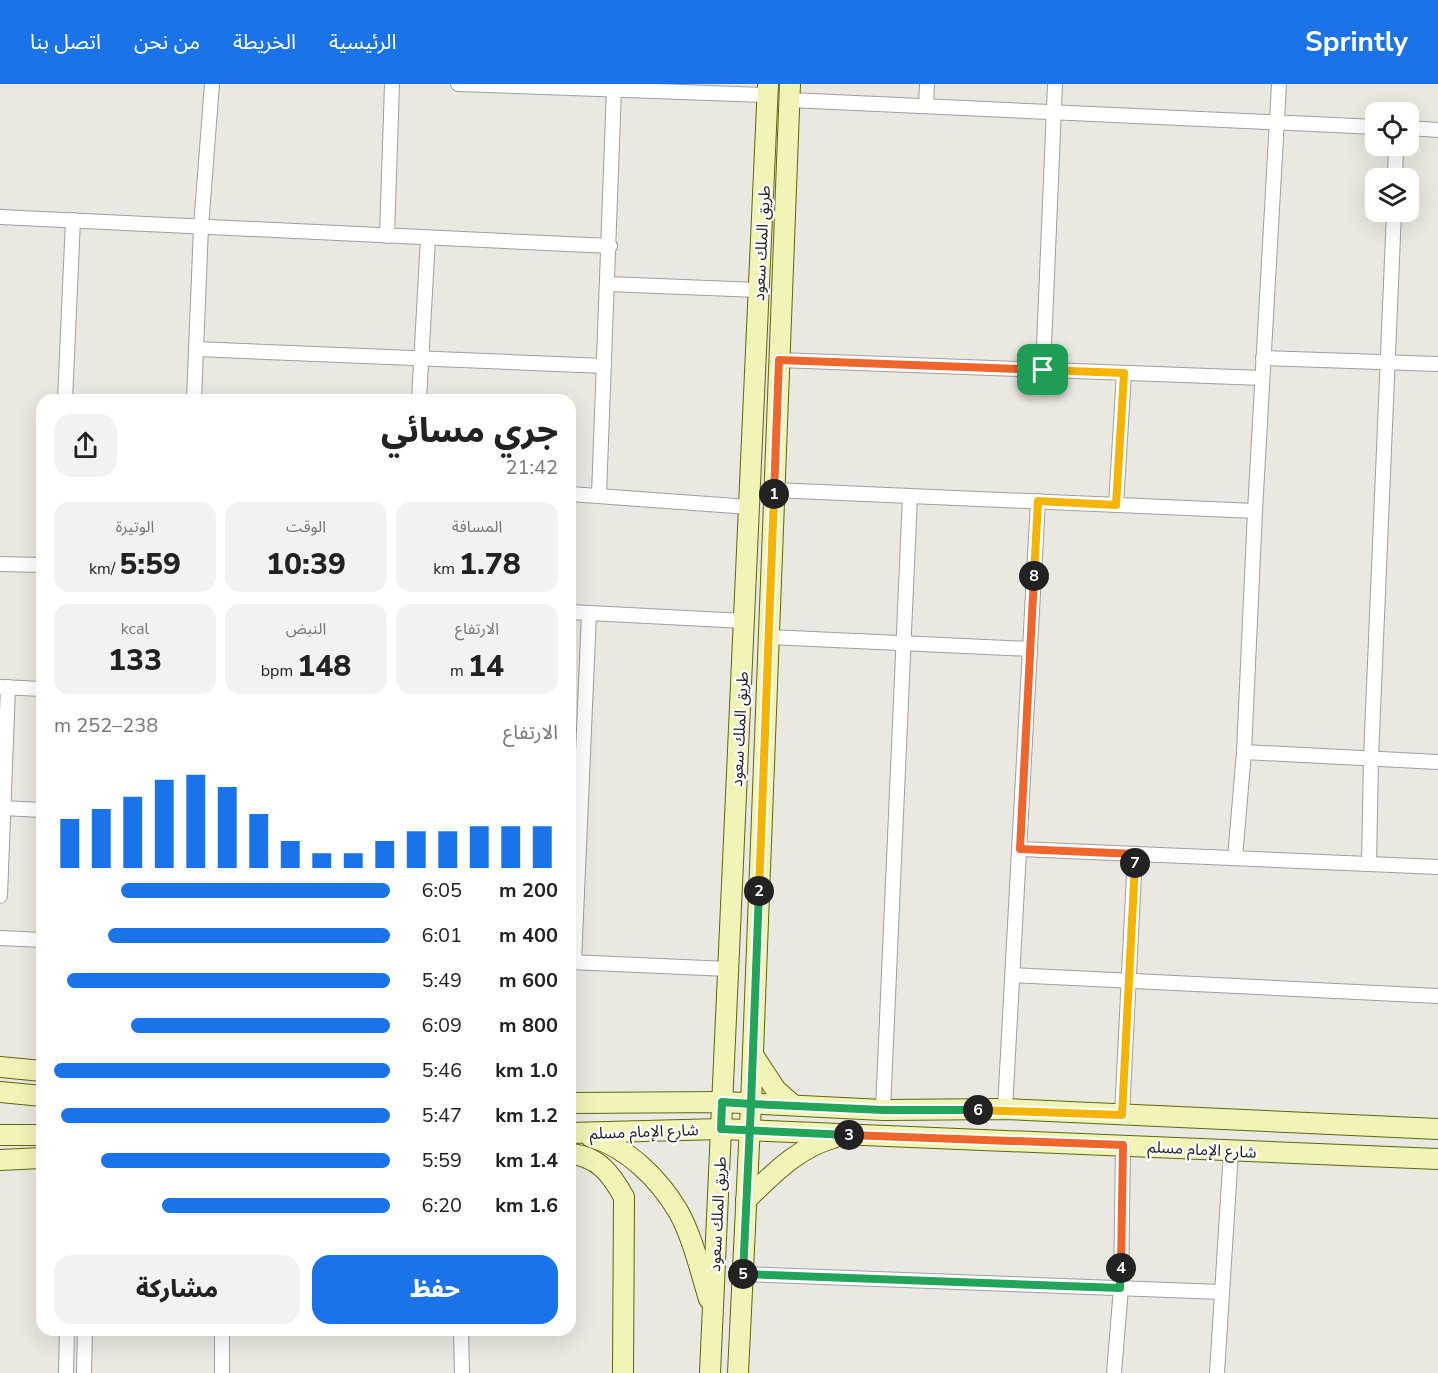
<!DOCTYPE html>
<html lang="ar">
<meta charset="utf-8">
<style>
:root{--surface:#fff;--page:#f2f2f2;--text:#222;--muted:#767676;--accent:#1a73e8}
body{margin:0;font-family:"Nunito Sans","Noto Sans Arabic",sans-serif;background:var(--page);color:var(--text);direction:rtl;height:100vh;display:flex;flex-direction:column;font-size:22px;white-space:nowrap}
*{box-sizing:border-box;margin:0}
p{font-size:20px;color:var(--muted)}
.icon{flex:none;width:33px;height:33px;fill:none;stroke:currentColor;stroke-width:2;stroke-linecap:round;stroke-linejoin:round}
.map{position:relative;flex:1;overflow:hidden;direction:ltr}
.side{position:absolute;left:36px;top:310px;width:540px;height:942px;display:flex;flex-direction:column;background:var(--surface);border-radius:18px;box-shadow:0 6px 24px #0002;direction:rtl}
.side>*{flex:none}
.tools{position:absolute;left:1365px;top:18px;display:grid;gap:12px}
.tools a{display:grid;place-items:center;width:54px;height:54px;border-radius:12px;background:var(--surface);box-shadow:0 6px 24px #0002;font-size:30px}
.pin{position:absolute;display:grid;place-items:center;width:51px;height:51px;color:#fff;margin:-26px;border-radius:12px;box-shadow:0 3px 9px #0006}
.km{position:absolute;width:30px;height:30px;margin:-15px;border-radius:50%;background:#222;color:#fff;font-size:16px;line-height:30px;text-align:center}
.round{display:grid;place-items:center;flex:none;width:63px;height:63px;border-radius:18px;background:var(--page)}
.summary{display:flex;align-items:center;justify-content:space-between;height:102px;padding:0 18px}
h1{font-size:33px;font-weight:800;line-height:45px}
.stats{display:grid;grid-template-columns:repeat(3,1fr);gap:9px;height:102px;padding:6px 18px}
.stats div{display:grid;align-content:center;border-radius:15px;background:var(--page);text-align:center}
.stats b{font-size:30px;font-weight:800}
.stats small{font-size:16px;font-weight:400}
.stats p{font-size:16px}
.chart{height:168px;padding:12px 18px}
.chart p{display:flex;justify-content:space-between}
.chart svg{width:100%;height:108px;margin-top:6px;stroke:var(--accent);stroke-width:6}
.cta{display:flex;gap:12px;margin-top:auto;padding:12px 18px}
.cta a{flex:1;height:69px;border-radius:18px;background:var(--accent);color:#fff;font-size:24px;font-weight:800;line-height:69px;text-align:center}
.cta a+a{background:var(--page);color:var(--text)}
ul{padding:0 18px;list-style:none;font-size:20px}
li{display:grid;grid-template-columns:96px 72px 1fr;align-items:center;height:45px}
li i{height:15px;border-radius:8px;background:var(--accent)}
header{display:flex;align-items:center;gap:36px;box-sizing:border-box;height:84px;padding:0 30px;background:var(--accent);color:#fff}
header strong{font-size:28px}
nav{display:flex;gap:33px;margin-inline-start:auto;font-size:21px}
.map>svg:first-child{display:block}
</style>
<header>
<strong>Sprintly</strong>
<nav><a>الرئيسية</a><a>الخريطة</a><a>من نحن</a><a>اتصل بنا</a></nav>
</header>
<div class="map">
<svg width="1438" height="1289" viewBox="0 0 1438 1289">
<rect width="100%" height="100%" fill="#ebe7e1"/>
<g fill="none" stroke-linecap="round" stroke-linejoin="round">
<defs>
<g id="street">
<path d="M458 0 767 11"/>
<path d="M790 16 1376 43"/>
<path d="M926 22 927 0"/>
<path d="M1408 44 1438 46"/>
<path d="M1395 94 1396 62"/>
<path d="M0 133 610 162"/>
<path d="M387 152 392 0"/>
<path d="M608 200 758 206"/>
<path d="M196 265 604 282"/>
<path d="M1263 274 1438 280"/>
<path d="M779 276 1262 294"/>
<path d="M1043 286 1055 0"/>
<path d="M65 316 73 136"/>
<path d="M194 316 201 143 212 0"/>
<path d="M419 316 428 154"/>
<path d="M774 406 1255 427"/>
<path d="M570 410 749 423"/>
<path d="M599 411 614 5"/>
<path d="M1116 421 1124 289"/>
<path d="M0 480 42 481"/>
<path d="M570 528 744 537"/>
<path d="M769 553 1030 565"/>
<path d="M0 603 42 605"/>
<path d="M1244 668 1438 678"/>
<path d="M3 724 42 726"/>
<path d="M1020 765 1438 783"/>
<path d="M1235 774 1244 668 1255 427 1279 0"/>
<path d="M1369 780 1371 674 1394 128"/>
<path d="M0 812 8 603"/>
<path d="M0 854 42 856"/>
<path d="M570 878 728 885"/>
<path d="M574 878 589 529"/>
<path d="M1013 891 1438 912"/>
<path d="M1005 1025 1038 417"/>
<path d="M883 1026 910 412"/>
<path d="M1122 1031 1135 770"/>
<path d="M743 1190 1221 1208"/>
<path d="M222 1246V1289"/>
<path d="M461 1246 462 1289"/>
<path d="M66 1289 67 1246"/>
<path d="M84 1289 85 1246"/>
<path d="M1114 1289 1121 1204 1123 1061"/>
<path d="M1217 1289 1231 1067"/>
</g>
<g id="secondary">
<path d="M753 971 776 1006 793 1021"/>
<path d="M0 983 42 987"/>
<path d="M0 1008 42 1012"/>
<path d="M570 1019 722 1018 883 1026 1005 1025 1438 1045"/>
<path d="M570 1049 721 1045 1438 1075"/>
<path d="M0 1051H42"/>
<path d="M591 1053C627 1063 659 1095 678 1127 692 1151 701 1189 709 1215"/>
<path d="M570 1070C598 1072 611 1090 624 1113L623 1289"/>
<path d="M0 1076 42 1074"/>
<path d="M746 1116C772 1091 797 1064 833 1054"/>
<path d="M710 1289 768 0"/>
<path d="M738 1289 751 1020 790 0"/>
</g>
</defs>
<use href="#street" stroke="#9f9f9f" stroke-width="16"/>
<use href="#secondary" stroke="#5f660d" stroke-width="22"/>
<use href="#street" stroke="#fff" stroke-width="14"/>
<use href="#secondary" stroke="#f2f3b7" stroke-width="20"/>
</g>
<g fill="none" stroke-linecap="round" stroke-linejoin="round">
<defs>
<path id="split-1" d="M774 410 779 276 1043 286"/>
<path id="split-2" d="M759 807 774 410"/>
<path id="split-3" d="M759 807 751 1020 722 1018 721 1045 849 1051"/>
<path id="split-4" d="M849 1051 1123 1061 1121 1184"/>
<path id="split-5" d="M743 1190 1120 1204 1121 1184"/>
<path id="split-6" d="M743 1190 751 1020 883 1026H978"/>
<path id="split-7" d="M978 1026 1122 1031 1135 779"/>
<path id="split-8" d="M1034 492 1020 765 1135 770V779"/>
<path id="split-9" d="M1034 492 1038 417 1116 421 1124 289 1043 286"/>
</defs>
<use href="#split-1" stroke="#fff" stroke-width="12"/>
<use href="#split-2" stroke="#fff" stroke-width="12"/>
<use href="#split-3" stroke="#fff" stroke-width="12"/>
<use href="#split-4" stroke="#fff" stroke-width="12"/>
<use href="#split-5" stroke="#fff" stroke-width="12"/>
<use href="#split-6" stroke="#fff" stroke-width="12"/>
<use href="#split-7" stroke="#fff" stroke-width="12"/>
<use href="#split-8" stroke="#fff" stroke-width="12"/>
<use href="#split-9" stroke="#fff" stroke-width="12"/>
<use href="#split-1" stroke="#f0652b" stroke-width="8"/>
<use href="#split-2" stroke="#f5b400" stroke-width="8"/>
<use href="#split-3" stroke="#22a559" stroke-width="8"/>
<use href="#split-4" stroke="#f0652b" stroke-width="8"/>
<use href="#split-5" stroke="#22a559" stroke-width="8"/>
<use href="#split-6" stroke="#22a559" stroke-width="8"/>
<use href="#split-7" stroke="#f5b400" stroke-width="8"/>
<use href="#split-8" stroke="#f0652b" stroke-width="8"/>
<use href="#split-9" stroke="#f5b400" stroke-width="8"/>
</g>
<g text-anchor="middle" stroke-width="4.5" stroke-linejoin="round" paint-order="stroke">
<g font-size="16" fill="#1b1b1b" stroke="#fff">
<text transform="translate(761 159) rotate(-87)" y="6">طريق الملك سعود</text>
<text transform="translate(739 645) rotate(-87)" y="6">طريق الملك سعود</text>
<text transform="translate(644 1047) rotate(-2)" y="6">شارع الإمام مسلم</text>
<text transform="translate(1202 1065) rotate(3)" y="6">شارع الإمام مسلم</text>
<text transform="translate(717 1130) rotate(-87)" y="6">طريق الملك سعود</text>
</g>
</g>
</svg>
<div class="tools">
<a><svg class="icon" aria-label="locate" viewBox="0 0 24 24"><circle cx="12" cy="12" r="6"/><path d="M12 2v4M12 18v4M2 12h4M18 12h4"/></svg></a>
<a><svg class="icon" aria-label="layers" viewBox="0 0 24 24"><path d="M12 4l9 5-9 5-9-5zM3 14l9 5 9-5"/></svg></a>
</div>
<div class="pin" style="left:1043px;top:286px;background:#1e9e55"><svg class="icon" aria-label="arrive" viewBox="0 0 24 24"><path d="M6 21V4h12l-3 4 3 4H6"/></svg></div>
<b class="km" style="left:774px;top:410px">1</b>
<b class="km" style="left:759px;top:807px">2</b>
<b class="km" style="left:849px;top:1051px">3</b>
<b class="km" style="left:1121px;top:1184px">4</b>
<b class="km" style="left:743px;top:1190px">5</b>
<b class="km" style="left:978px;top:1026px">6</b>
<b class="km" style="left:1135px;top:779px">7</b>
<b class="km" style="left:1034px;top:492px">8</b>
<section class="side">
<div class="summary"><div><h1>جري مسائي</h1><p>21:42</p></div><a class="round"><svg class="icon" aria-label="share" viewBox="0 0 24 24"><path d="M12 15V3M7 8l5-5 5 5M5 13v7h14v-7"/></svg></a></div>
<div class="stats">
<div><p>المسافة</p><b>1.78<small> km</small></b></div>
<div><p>الوقت</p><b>10:39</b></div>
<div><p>الوتيرة</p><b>5:59<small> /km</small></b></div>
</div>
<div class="stats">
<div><p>الارتفاع</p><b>14<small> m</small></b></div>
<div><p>النبض</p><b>148<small> bpm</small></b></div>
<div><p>kcal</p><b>133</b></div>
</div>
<div class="chart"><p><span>الارتفاع</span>238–252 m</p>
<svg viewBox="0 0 160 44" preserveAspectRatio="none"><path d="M5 44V24M15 44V20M25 44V15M35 44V8M45 44V6M55 44V11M65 44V22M75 44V33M85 44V38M95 44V38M105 44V33M115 44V29M125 44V29M135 44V27M145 44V27M155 44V27"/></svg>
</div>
<ul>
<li><b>200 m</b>6:05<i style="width:80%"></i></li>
<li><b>400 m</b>6:01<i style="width:84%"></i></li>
<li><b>600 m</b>5:49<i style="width:96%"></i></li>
<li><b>800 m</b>6:09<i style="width:77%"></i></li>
<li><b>1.0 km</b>5:46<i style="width:100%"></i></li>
<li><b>1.2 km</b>5:47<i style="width:98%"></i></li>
<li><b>1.4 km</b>5:59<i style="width:86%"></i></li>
<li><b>1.6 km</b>6:20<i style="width:68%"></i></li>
</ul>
<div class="cta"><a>حفظ</a><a>مشاركة</a></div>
</section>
</div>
